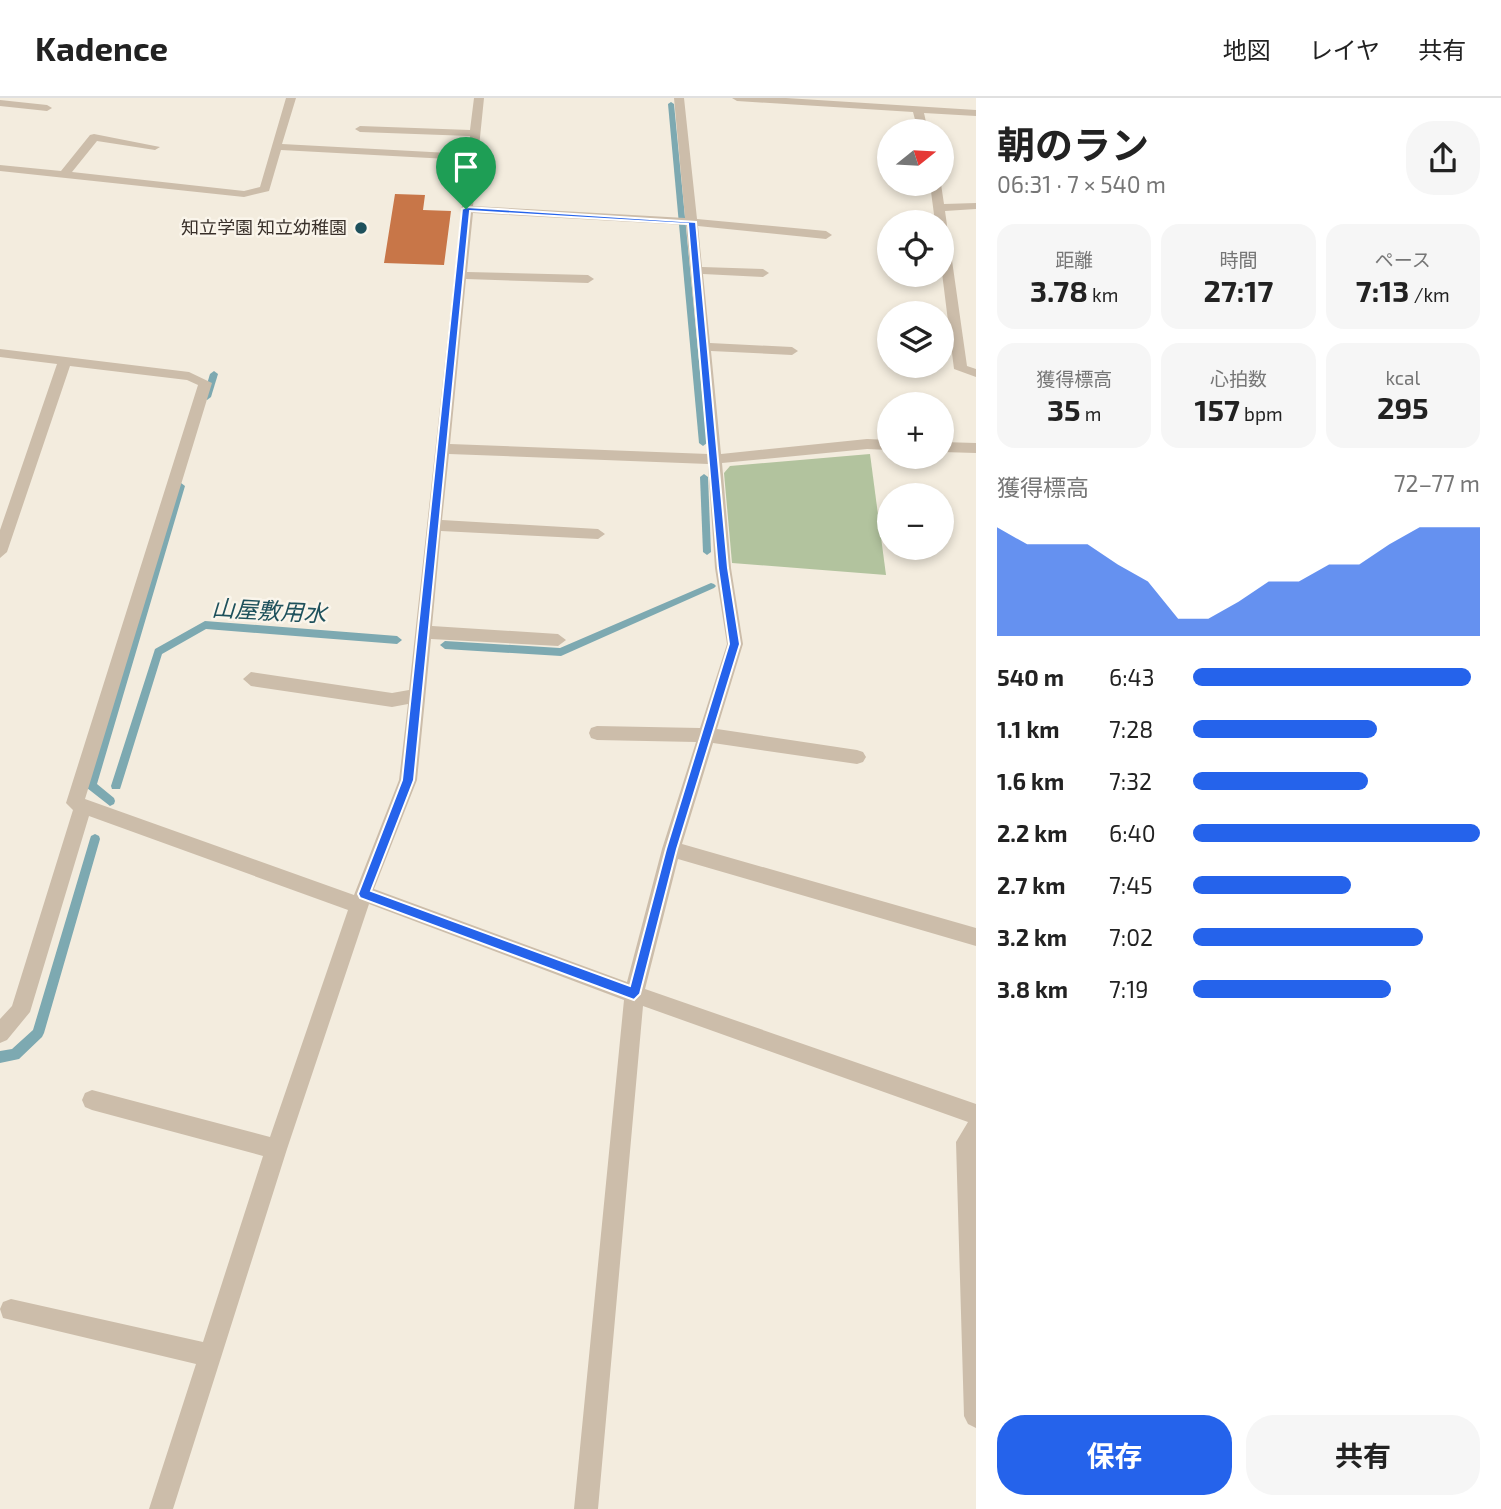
<!DOCTYPE html>
<html lang="ja">
<meta charset="utf-8">
<style>
:root{--surface:#fff;--page:#f6f6f6;--text:#222;--muted:#767676;--line:#e0e0e0;--accent:#2563eb}
body{margin:0;font-family:"Exo 2","Noto Sans JP",sans-serif;background:var(--page);color:var(--text);height:100vh;display:flex;flex-direction:column;font-size:26px;white-space:nowrap}
*{box-sizing:border-box;margin:0}
p{font-size:23px;color:var(--muted)}
.icon{flex:none;width:38px;height:38px;fill:none;stroke:currentColor;stroke-width:2;stroke-linecap:round;stroke-linejoin:round}
.map{position:relative;flex:1;overflow:hidden}
.sheet{display:flex;flex-direction:column;background:var(--surface);width:525px}
.sheet>*{flex:none}
.needle{width:46px;rotate:72deg}
.fabs{position:absolute;left:877px;top:21px;display:grid;gap:14px}
.fabs a{display:grid;place-items:center;width:77px;height:77px;border-radius:50%;background:var(--surface);box-shadow:0 4px 10px #0003;font-size:35px}
.pin{position:absolute;display:grid;place-items:center;width:60px;height:60px;color:#fff;margin:-72px -30px;border-radius:50% 50% 50% 0;rotate:-45deg;box-shadow:0 0 7px #0007}
.pin .icon{rotate:45deg}
.round{display:grid;place-items:center;flex:none;width:74px;height:74px;border-radius:28px;background:var(--page)}
.overview{display:flex;align-items:center;justify-content:space-between;height:119px;padding:0 21px}
h1{font-size:38px;font-weight:700;line-height:52px}
.stats{display:grid;grid-template-columns:repeat(3,1fr);gap:10px;height:119px;padding:7px 21px}
.stats div{display:grid;align-content:center;border-radius:18px;background:var(--page);text-align:center}
.stats b{font-size:30px;font-weight:700}
.stats small{font-size:19px;font-weight:400}
.stats p{font-size:19px}
.chart{height:196px;padding:14px 21px}
.chart p{display:flex;justify-content:space-between}
.chart svg{width:100%;height:126px;margin-top:7px;fill:var(--accent);opacity:.7}
.primary-button{display:flex;gap:14px;margin-top:auto;padding:14px 21px}
.primary-button a{flex:1;height:80px;border-radius:28px;background:var(--accent);color:#fff;font-size:28px;font-weight:700;line-height:80px;text-align:center}
.primary-button a+a{background:var(--page);color:var(--text)}
ul{padding:0 21px;list-style:none;font-size:23px}
li{display:grid;grid-template-columns:112px 84px 1fr;align-items:center;height:52px}
li i{height:18px;border-radius:9px;background:var(--accent)}
header{display:flex;align-items:center;gap:42px;box-sizing:border-box;height:98px;padding:0 35px;background:var(--surface);border-bottom:2px solid var(--line)}
header strong{font-size:33px}
nav{display:flex;gap:38px;margin-inline-start:auto;font-size:24px}
main{display:flex;flex:1;min-height:0}
.map>svg:first-child{display:block}
</style>
<header>
<strong>Kadence</strong>
<nav><a>地図</a><a>レイヤ</a><a>共有</a></nav>
</header>
<main>
<div class="map">
<svg width="976" height="1411" viewBox="0 0 976 1411">
<rect width="100%" height="100%" fill="#f3ecde"/>
<path fill="#b2c39e" d="M870 356 886 477 732 465 724 375 730 368Z"/>
<g fill="none" stroke-linecap="round" stroke-linejoin="round">
<g fill="#7da9b1" fill-rule="evenodd">
<path d="M671 4 674 6 707 345 703 348 699 345 668 6Z"/>
<path d="M214 273 218 276 211 299 207 302 204 301 203 299 210 276Z"/>
<path d="M704 376 708 379 711 454 707 457 703 454 700 379Z"/>
<path d="M181 385 185 388 97 686 114 700 115 703 114 706 110 708 87 690 86 687 177 388Z"/>
<path d="M711 485 714 486 716 488 714 490 561 558 445 551 440 547 445 543 560 550Z"/>
<path d="M205 523 397 538 402 542 397 546 206 531 162 556 121 688 120 691H112L111 688 155 551Z"/>
<path d="M95 736 99 738 100 741 44 935 42 939 19 961 0 965V953L12 951 33 932 90 741 91 738Z"/>
</g>
</g>
<path fill="#c87648" d="M395 96 425 97 423 112 451 113 444 167 384 165Z"/>
<g fill="none" stroke-linecap="round" stroke-linejoin="round">
<g fill="#ccbdaa" fill-rule="evenodd">
<path d="M286 0H296L282 46 468 56 470 38 360 34 355 31 360 28 470 32 474 0H484L473 108 685 120 674 0H684L697 121 826 133 832 137 826 141 698 128 702 169 763 171 769 175 763 179 703 176 710 245 792 249 798 253 792 257 711 253 721 356 867 341 889 342V352L867 351 722 365 731 470 743 546 717 631 857 652 863 654 866 659 863 664 857 666 713 645 682 746 976 830V848L678 761 645 891 976 1006V1330L968 1326 964 1318 956 1044 968 1024 643 908 598 1411H574L624 902 369 806 287 1051 173 1411H149L196 1266 3 1220 0 1211 3 1204 11 1201 203 1244 263 1058 92 1012 85 1009 82 1002 85 995 92 992 270 1039 348 812 89 718 30 914 7 942 0 945V921L12 908 73 712 66 705 198 287 187 282 70 268 7 454 0 460V432L57 266 0 259V251L189 274 212 285 85 701 354 797 399 682 408 606 392 609 251 588 243 581 251 574 392 595 409 592 467 62 281 52 269 93 244 99 0 73V67L61 73 90 37 94 36 160 49 155 52 97 43 72 74 244 93 260 89ZM473 115 686 127 708 356 450 346 466 181 588 185 594 181 588 177 467 174ZM449 356 708 366 715 470 727 546 700 630 597 628 591 630 589 635 591 640 597 642 696 644 662 751 627 884 374 791 417 682 431 541 558 548 566 542 558 536 432 528 441 433 598 441 605 436 598 431 442 422Z"/>
<path d="M732 0H786L976 12V18L924 15 928 33H918L913 14 737 3Z"/>
<path d="M0 2 47 7 52 10 47 13 0 8Z"/>
<path d="M930 86H941L944 106 976 105V111L945 113 967 268 976 271V279L954 271 942 175V124H935Z"/>
<path d="M942 344 976 345V355L942 354Z"/>
</g>
</g>
<path fill="#2563eb" stroke="#fff" stroke-width="2" fill-rule="evenodd" d="M466 109 696 124 728 470 740 546 677 751 640 896 634 902 360 800 358 796 402 682 462 111ZM470 113 688 126 718 470 729 546 666 751 630 888 371 793 414 682Z"/>
<circle fill="#1e515c" stroke="#faf5eb" stroke-width="2.5" cx="361" cy="130" r="7"/>
<g text-anchor="middle" stroke-width="5" stroke-linejoin="round" paint-order="stroke">
<g font-size="18" fill="#39302a" stroke="#faf5eb" text-anchor="end">
<text x="347" y="136">知立学園 知立幼稚園</text>
</g>
<g font-size="23" font-style="italic" fill="#1e515c" stroke="#faf5eb">
<text transform="translate(269 513) rotate(3)" y="8">山屋敷用水</text>
</g>
</g>
</svg>
<div class="fabs">
<a><svg class="needle" viewBox="-14 -14 28 28"><path d="M0-13l5 13h-10z" fill="#e53935"/><path d="M0 13l5-13h-10z" fill="#767676"/></svg></a>
<a><svg class="icon" aria-label="locate" viewBox="0 0 24 24"><circle cx="12" cy="12" r="6"/><path d="M12 2v4M12 18v4M2 12h4M18 12h4"/></svg></a>
<a><svg class="icon" aria-label="layers" viewBox="0 0 24 24"><path d="M12 4l9 5-9 5-9-5zM3 14l9 5 9-5"/></svg></a>
<a>+</a>
<a>−</a>
</div>
<div class="pin" style="left:466px;top:111px;background:#1e9e55"><svg class="icon" aria-label="arrive" viewBox="0 0 24 24"><path d="M6 21V4h12l-3 4 3 4H6"/></svg></div>
</div>
<section class="sheet">
<div class="overview"><div><h1>朝のラン</h1><p>06:31 · 7 × 540 m</p></div><a class="round"><svg class="icon" aria-label="share" viewBox="0 0 24 24"><path d="M12 15V3M7 8l5-5 5 5M5 13v7h14v-7"/></svg></a></div>
<div class="stats">
<div><p>距離</p><b>3.78<small> km</small></b></div>
<div><p>時間</p><b>27:17</b></div>
<div><p>ペース</p><b>7:13<small> /km</small></b></div>
</div>
<div class="stats">
<div><p>獲得標高</p><b>35<small> m</small></b></div>
<div><p>心拍数</p><b>157<small> bpm</small></b></div>
<div><p>kcal</p><b>295</b></div>
</div>
<div class="chart"><p><span>獲得標高</span>72–77 m</p>
<svg viewBox="0 0 160 44" preserveAspectRatio="none"><path d="M0 44V6L10 12L20 12L30 12L40 19L50 25L60 38L70 38L80 32L90 25L100 25L110 19L120 19L130 12L140 6L150 6L160 6V44z"/></svg>
</div>
<ul>
<li><b>540 m</b>6:43<i style="width:97%"></i></li>
<li><b>1.1 km</b>7:28<i style="width:64%"></i></li>
<li><b>1.6 km</b>7:32<i style="width:61%"></i></li>
<li><b>2.2 km</b>6:40<i style="width:100%"></i></li>
<li><b>2.7 km</b>7:45<i style="width:55%"></i></li>
<li><b>3.2 km</b>7:02<i style="width:80%"></i></li>
<li><b>3.8 km</b>7:19<i style="width:69%"></i></li>
</ul>
<div class="primary-button"><a>保存</a><a>共有</a></div>
</section>
</main>
